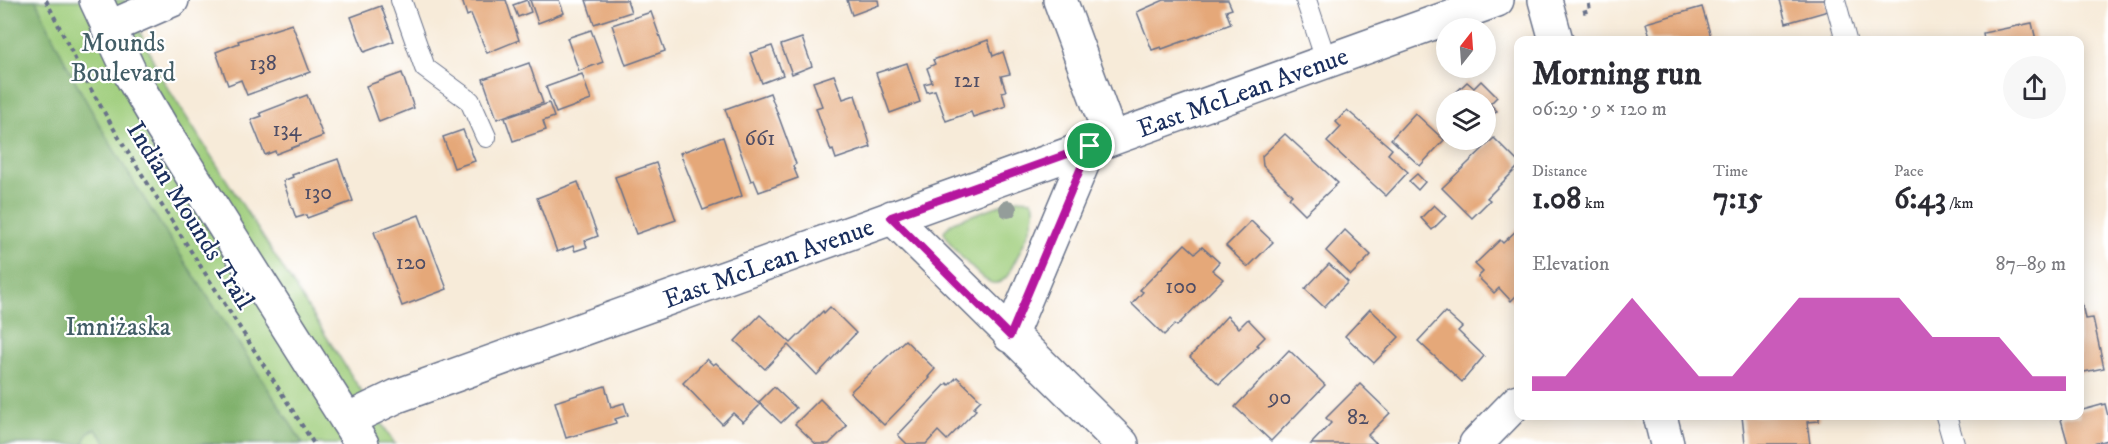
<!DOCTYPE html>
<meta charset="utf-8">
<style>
:root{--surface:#fff;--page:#f7f7f7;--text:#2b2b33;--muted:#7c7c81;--accent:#b5179e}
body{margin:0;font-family:"IM FELL DW Pica",serif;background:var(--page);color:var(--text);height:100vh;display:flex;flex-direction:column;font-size:22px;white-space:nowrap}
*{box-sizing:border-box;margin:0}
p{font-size:20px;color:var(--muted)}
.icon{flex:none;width:33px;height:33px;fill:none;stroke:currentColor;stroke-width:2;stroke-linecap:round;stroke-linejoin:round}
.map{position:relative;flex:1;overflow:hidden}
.side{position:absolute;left:1514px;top:36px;width:570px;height:384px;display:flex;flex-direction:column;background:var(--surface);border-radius:12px;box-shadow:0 3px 15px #0003}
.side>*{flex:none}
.needle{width:39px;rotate:17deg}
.buttons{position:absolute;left:1436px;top:18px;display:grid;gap:12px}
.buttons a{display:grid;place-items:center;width:60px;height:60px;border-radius:50%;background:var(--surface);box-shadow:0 3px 15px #0003;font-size:30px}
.pin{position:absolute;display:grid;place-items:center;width:51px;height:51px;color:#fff;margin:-26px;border:3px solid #fff;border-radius:50%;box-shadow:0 2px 6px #0007}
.round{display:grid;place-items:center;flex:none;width:63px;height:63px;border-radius:32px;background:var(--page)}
.summary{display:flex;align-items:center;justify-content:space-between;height:102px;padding:0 18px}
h1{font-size:33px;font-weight:700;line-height:45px}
.figures{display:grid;grid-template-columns:repeat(3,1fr);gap:9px;height:102px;padding:6px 18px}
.figures div{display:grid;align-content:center}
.figures b{font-size:30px;font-weight:700}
.figures small{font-size:16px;font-weight:400}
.figures p{font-size:16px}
.chart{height:168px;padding:12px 18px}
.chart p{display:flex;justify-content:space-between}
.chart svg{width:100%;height:108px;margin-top:6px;fill:var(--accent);opacity:.7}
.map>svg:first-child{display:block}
</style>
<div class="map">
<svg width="2108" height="444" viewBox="0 0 2108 444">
<rect width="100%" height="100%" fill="#fff"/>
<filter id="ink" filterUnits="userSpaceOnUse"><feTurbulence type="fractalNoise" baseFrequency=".0167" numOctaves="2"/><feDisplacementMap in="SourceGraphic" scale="12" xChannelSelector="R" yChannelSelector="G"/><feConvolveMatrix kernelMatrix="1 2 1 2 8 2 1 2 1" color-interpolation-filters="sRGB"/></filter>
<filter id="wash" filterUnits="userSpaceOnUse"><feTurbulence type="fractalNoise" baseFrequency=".008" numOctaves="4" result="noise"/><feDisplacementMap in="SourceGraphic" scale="24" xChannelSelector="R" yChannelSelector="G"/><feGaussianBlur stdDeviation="1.35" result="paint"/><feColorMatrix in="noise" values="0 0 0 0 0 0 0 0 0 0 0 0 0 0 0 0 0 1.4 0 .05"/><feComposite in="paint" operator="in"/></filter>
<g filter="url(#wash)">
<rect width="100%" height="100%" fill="#f7ebd9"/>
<g fill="#9fcd7b" stroke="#5d7e6c" stroke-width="1.5">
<path d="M0 0H125L162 79 395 444H0Z"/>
<path d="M1017 199 1032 200C1042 216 1016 258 1008 275 1004 280 1000 284 992 283 981 280 945 242 944 231L953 222Z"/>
</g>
<path fill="#7fb06b" stroke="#4d7064" stroke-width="1.5" d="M0 0H36C105 158 213 297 303 444H108L95 429 88 433 84 444H0Z"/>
<g id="blocks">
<g fill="#e5a879">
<path d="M462 0H506L519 40 487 53 471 14 467 16Z"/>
<path d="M527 0 531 12 518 17 513 5Z"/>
<path d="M530 0H559L564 13 538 23Z"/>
<path d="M586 0H627L631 12 594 24Z"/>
<path d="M847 0H878L879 5 852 15Z"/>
<path d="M1164 0H1228L1232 9 1226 11 1231 24 1162 49 1161 47 1152 50 1137 12Z"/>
<path d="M1780 0H1825L1828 11 1786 23Z"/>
<path d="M381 6 394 41 364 52 351 17Z"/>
<path d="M1702 7 1712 40H1651L1646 23Z"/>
<path d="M651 12 665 51 626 65 612 25Z"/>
<path d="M2032 23 2036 40H1984L1983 33Z"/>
<path d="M292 24 310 72 247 95 241 80 228 85 216 52 239 43 238 41Z"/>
<path d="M591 30 603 62 579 71 567 38Z"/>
<path d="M802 38 812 66 792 74 781 45Z"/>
<path d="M988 40 993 56 1003 52 1010 74 1001 76 1006 91 1002 92 1006 106 973 117 971 112 946 121 935 90 927 92 924 84 932 82 927 68 935 64 933 60Z"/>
<path d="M772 46 783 75 762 83 750 53Z"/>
<path d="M529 63 543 103 497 119 483 79Z"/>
<path d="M907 63 920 102 890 113 876 73Z"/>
<path d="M402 73 414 108 379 122 366 86Z"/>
<path d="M582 74 591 100 556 113 546 87Z"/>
<path d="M834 75 843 99 855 95 871 147 836 159 833 150 831 151 816 108 822 106 813 82Z"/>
<path d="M1481 81 1497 97 1490 104 1497 111 1485 123V100H1448L1467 82 1474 88Z"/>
<path d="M770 93 796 164 793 166 798 178 759 192 754 180 751 181 725 109Z"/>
<path d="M307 95 323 136 276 154 275 151 265 155 251 120 262 116 260 113Z"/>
<path d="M549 103 554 117 543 121 546 130 513 141 505 118Z"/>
<path d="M1446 103V129L1439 123 1446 116 1439 110Z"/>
<path d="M1347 110 1392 149 1388 154 1408 172 1386 196 1327 142 1341 127 1336 122Z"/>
<path d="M1415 113 1444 140 1420 166 1391 139Z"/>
<path d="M463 130 475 161 454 168 443 137Z"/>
<path d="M1285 134 1338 183 1305 214 1289 198 1292 195 1263 166 1262 156Z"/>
<path d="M723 137 742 196 703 210 680 153Z"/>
<path d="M1494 138 1518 162V167L1487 198 1490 200 1472 218 1442 188Z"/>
<path d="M338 159 353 201 307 218 306 215 296 218 283 181 293 177 292 175Z"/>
<path d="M656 163 676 220 636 234 615 177Z"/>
<path d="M1417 174 1425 182 1418 190 1409 181Z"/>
<path d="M578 182 598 236 585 241 587 247 575 251 573 246 557 252 537 198Z"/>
<path d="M1434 205 1446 216 1432 230 1421 218Z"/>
<path d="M419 215 447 289 402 306 374 232Z"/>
<path d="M1251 221 1273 242 1248 267 1226 246Z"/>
<path d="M1518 229V294L1511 301 1499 288 1494 293 1478 277 1483 272 1475 264 1500 240 1503 243Z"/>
<path d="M1345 230 1371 255 1351 275 1326 251Z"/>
<path d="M1185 244 1195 253 1202 247 1219 262 1212 270 1223 279 1177 326 1175 324 1164 335 1132 304 1143 292 1140 290Z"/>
<path d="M1329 264 1348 282 1324 307 1305 289Z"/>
<path d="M2082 304 2085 319 2093 318 2104 368 2079 373V305Z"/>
<path d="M830 307 856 333 817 375 788 345 765 369 735 341 760 315 791 343 823 311 824 313Z"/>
<path d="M1370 309 1399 337 1374 363 1345 336Z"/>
<path d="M1445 312 1462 327 1458 331 1484 356 1462 382 1418 341Z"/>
<path d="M1227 316 1239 328 1248 319 1265 337 1257 345 1259 346 1219 384 1190 357Z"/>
<path d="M905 340 935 369 928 377 930 378 884 425 850 392Z"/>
<path d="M1289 350 1325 385 1271 441 1235 407Z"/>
<path d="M707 359 713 365 716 363 760 405 743 422 733 413 722 424 683 383Z"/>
<path d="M957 377 981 400 973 408 976 410 947 440 938 431 926 444H907L898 435 947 383 949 385Z"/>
<path d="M1360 384 1390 413 1368 435 1377 444H1311L1331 423 1326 418Z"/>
<path d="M605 386 611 407 624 403 628 415 615 419 616 423 566 438 555 402Z"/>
<path d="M774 387 796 408 781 423 759 402Z"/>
<path d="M820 399 847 426 829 444H816L795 424Z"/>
<path d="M2105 404 2108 416V440L2093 444H2068L2060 416H2079V411Z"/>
<path d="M1742 416H1819V421L1807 422 1810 444H1745Z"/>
</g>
</g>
</g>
<g filter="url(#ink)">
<use href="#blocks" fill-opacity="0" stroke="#687189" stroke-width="1.5"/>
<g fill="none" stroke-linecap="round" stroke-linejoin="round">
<defs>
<g id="lane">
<path d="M401 0 425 68 470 101 486 137"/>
<path d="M1306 0 1326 60"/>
<path d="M1835 0 1846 40"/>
<path d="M1946 416 1954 444"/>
</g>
<g id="street">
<path d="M1060 0 1111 138"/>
<path d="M1545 0 1556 40"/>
<path d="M108 28 172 0"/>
<path d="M892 217 1122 444"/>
<path d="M1010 336 1090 146"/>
<path d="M1660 416 1667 444"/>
<path id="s1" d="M347 420 397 396 1497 0"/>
<path d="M1476 444 1518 401"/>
</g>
<path id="secondary" d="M96 0 132 77 162 128 362 444"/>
</defs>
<use href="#lane" stroke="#687189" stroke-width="22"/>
<use href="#street" stroke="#687189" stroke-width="36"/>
<use href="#secondary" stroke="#687189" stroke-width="36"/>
<g stroke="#687189" stroke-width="4" stroke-dasharray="4.5 4.5" stroke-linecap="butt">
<path d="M46 0 85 79 122 143 314 444"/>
<path d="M1583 12 1590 10 1588 0"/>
</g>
<use href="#lane" stroke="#fff" stroke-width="20"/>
<use href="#street" stroke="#fff" stroke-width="33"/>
<use href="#secondary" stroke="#fff" stroke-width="33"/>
</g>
<circle fill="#949d9a" cx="1008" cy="209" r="9"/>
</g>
<g fill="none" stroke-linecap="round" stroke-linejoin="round" filter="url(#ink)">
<defs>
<path id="route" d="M1090 146 1010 336 891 217Z"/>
</defs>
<use href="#route" stroke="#fff" stroke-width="12"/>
<use href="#route" stroke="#b5179e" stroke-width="8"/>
</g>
<g text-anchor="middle" stroke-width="4.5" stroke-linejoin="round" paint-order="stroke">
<g font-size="22" fill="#4e4d65">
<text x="263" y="70">138</text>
<text x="967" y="87">121</text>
<text x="287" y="136">134</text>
<text x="760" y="145">661</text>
<text x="318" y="199">130</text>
<text x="411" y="269">120</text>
<text x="1181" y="293">100</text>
<text x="1280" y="404">90</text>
<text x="1358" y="424">82</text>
</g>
<g font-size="26" fill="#435e67" stroke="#fff">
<text x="123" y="51">Mounds<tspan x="123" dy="30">Boulevard</tspan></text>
<text x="118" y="335">Imniżaska</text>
</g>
<g font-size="26" fill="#1b2f5e" stroke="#fff">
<text dy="9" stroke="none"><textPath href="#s1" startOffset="954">East McLean Avenue</textPath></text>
<text transform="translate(191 215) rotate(58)" y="9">Indian Mounds Trail</text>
<text dy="9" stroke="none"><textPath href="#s1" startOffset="450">East McLean Avenue</textPath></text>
</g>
</g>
</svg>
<div class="buttons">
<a><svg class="needle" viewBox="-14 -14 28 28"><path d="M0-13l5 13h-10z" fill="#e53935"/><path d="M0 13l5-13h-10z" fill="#7c7c81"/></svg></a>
<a><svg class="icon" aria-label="layers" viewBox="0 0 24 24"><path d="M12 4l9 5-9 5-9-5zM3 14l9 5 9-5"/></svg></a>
</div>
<div class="pin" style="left:1090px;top:146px;background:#1e9e55"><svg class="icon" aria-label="arrive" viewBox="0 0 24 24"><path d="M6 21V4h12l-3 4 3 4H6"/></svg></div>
<section class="side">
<div class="summary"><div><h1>Morning run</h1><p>06:29 · 9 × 120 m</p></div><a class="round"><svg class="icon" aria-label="share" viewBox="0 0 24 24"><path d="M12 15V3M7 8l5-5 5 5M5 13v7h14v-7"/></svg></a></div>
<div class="figures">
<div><p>Distance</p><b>1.08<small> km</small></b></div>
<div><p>Time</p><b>7:15</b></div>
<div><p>Pace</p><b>6:43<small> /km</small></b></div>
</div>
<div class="chart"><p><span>Elevation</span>87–89 m</p>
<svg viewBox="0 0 160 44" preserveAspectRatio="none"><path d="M0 44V38L10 38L20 22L30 6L40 22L50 38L60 38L70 22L80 6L90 6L100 6L110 6L120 22L130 22L140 22L150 38L160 38V44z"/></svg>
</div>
</section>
</div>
